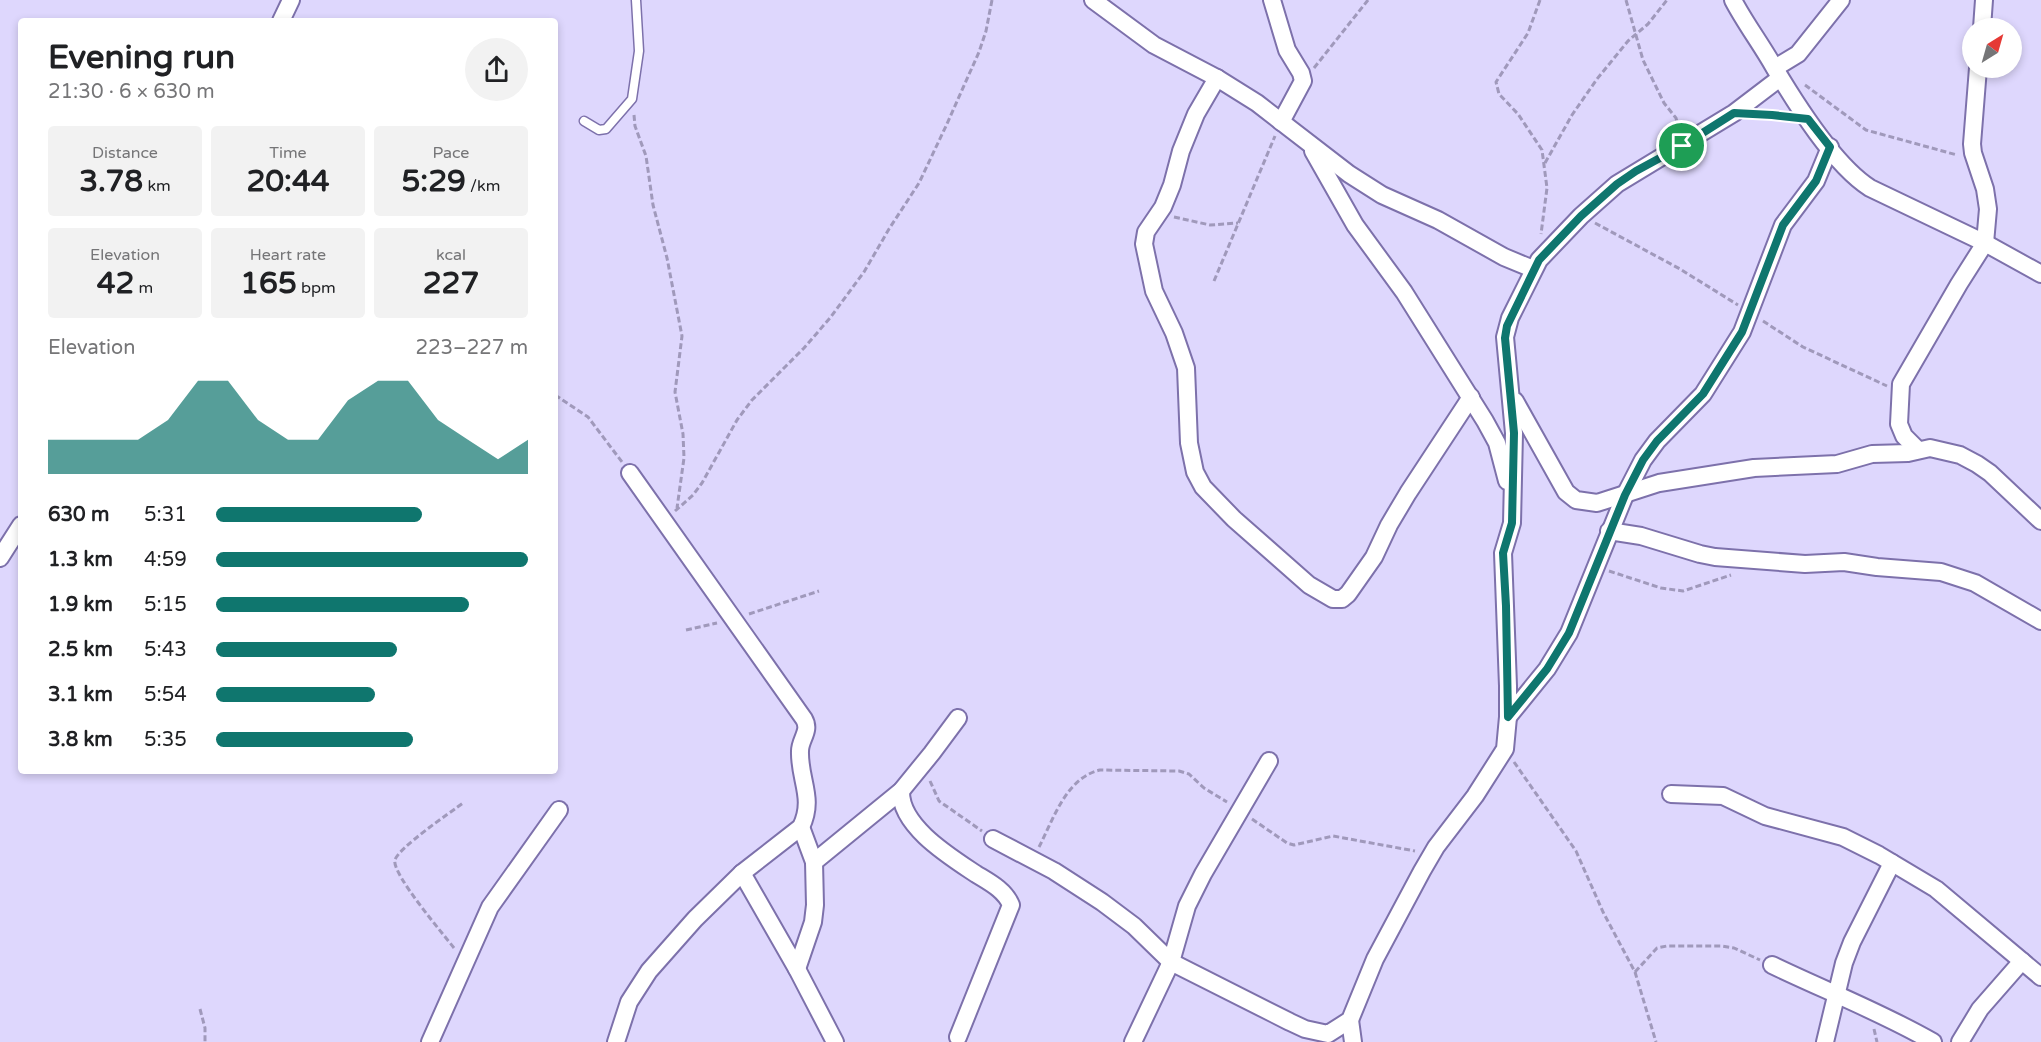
<!DOCTYPE html>
<meta charset="utf-8">
<style>
:root{--surface:#fff;--page:#f2f2f2;--text:#202124;--muted:#757577;--accent:#0f766e}
body{margin:0;font-family:"Varela Round",sans-serif;background:var(--page);color:var(--text);height:100vh;display:flex;flex-direction:column;font-size:22px;white-space:nowrap}
*{box-sizing:border-box;margin:0}
p{font-size:20px;color:var(--muted)}
.icon{flex:none;width:33px;height:33px;fill:none;stroke:currentColor;stroke-width:2;stroke-linecap:round;stroke-linejoin:round}
.map{position:relative;flex:1;overflow:hidden}
.side{position:absolute;left:18px;top:18px;width:540px;height:756px;display:flex;flex-direction:column;background:var(--surface);border-radius:6px;box-shadow:0 3px 9px #0003}
.side>*{flex:none}
.needle{width:39px;rotate:37deg}
.buttons{position:absolute;left:1962px;top:18px;display:grid;gap:12px}
.buttons a{display:grid;place-items:center;width:60px;height:60px;border-radius:50%;background:var(--surface);box-shadow:0 3px 9px #0003;font-size:30px}
.pin{position:absolute;display:grid;place-items:center;width:51px;height:51px;color:#fff;margin:-26px;border:3px solid #fff;border-radius:50%;box-shadow:0 2px 6px #0007}
.round{display:grid;place-items:center;flex:none;width:63px;height:63px;border-radius:32px;background:var(--page)}
.headline{display:flex;align-items:center;justify-content:space-between;height:102px;padding:0 30px}
h1{font-size:33px;font-weight:700;line-height:45px}
.stats{display:grid;grid-template-columns:repeat(3,1fr);gap:9px;height:102px;padding:6px 30px}
.stats div{display:grid;align-content:center;border-radius:6px;background:var(--page);text-align:center}
.stats b{font-size:30px;font-weight:700}
.stats small{font-size:16px;font-weight:400}
.stats p{font-size:16px}
.chart{height:168px;padding:12px 30px}
.chart p{display:flex;justify-content:space-between}
.chart svg{width:100%;height:108px;margin-top:6px;fill:var(--accent);opacity:.7}
ul{padding:0 30px;list-style:none;font-size:20px}
li{display:grid;grid-template-columns:96px 72px 1fr;align-items:center;height:45px}
li i{height:15px;border-radius:8px;background:var(--accent)}
.map>svg:first-child{display:block}
</style>
<div class="map">
<svg width="2041" height="1042" viewBox="0 0 2041 1042">
<rect width="100%" height="100%" fill="#ded7fd"/>
<g fill="none" stroke-linecap="round" stroke-linejoin="round">
<defs>
<path id="lane" d="M584 121 599 130 606 129 632 99 639 51 636 0"/>
<g id="street">
<path d="M1093 0 1154 45 1217 78 1257 103 1349 174 1382 195 1438 220 1504 257 1533 269"/>
<path d="M1272 0 1287 50 1301 73 1303 81 1281 122"/>
<path d="M1733 0C1745 23 1761 44 1774 67 1796 104 1834 165 1870 188L1985 243 2041 274"/>
<path d="M281 21 291 0"/>
<path d="M1982 28 1984 0"/>
<path d="M1775 68 1798 54 1841 0"/>
<path d="M1217 78 1196 114 1181 151 1172 185 1163 207 1146 232 1144 244 1154 291 1174 333 1186 368 1189 443 1195 472 1203 487 1234 519 1309 585 1333 599H1342L1348 594 1374 557 1389 525 1408 493 1471 397"/>
<path d="M1313 151 1355 225 1404 292 1485 421 1497 443 1507 481"/>
<path d="M1515 401 1566 492 1576 500 1597 503 1659 483 1754 468 1837 464 1872 454 1908 453 1930 448 1960 455 1977 464 1990 473 2041 521"/>
<path d="M1918 450 1904 436 1899 424 1901 384 1959 284 1985 243 1988 209 1985 189 1973 153 1972 144 1978 68"/>
<path d="M1609 531 1641 536 1700 554 1715 557 1805 564 1844 562 1877 567 1941 572 1975 583 2041 621"/>
<path d="M0 558 21 525"/>
<path d="M1508 717 1547 669 1569 633 1625 495 1643 460 1657 441 1703 394 1742 332 1783 225 1816 181 1830 147"/>
<path d="M901 791C900 826 949 856 976 874 989 882 1005 890 1011 905L958 1037"/>
<path d="M1671 794 1723 796 1765 816 1843 837 1879 855 1936 889 2041 977"/>
<path d="M993 839 1054 871 1102 902 1134 926 1171 962 1290 1022 1305 1029 1328 1034 1350 1020 1375 959 1422 871 1436 847 1475 796 1505 749 1508 717V686L1503 553 1512 523 1514 433 1505 337 1510 318 1539 260 1581 216 1617 184 1734 113 1780 78"/>
<path d="M814 862 901 791 932 753 958 718"/>
<path d="M742 873 797 969 835 1042"/>
<path d="M1772 965C1826 991 1881 1012 1933 1042"/>
<path d="M797 969 813 922 815 905 814 862 801 827"/>
<path d="M1350 1020 1353 1042"/>
<path d="M430 1042 490 907 559 810"/>
<path d="M616 1042 629 1002 649 971 695 919 742 873 801 827C815 798 799 780 800 751 800 739 811 731 804 719L630 473"/>
<path d="M1133 1042 1171 962 1187 906 1203 874 1269 761"/>
<path d="M1825 1042 1844 963 1852 942 1892 863"/>
<path d="M1960 1042 1980 1009 2022 961"/>
</g>
</defs>
<use href="#lane" stroke="#7d71ab" stroke-width="11"/>
<use href="#street" stroke="#7d71ab" stroke-width="20"/>
<g stroke="#a099bb" stroke-width="3" stroke-dasharray="6 3" stroke-linecap="butt">
<path d="M1540 0 1528 33 1496 82 1499 94 1518 114 1542 150 1547 188 1541 234"/>
<path d="M1626 0 1643 60 1664 103 1676 118 1679 130"/>
<path d="M1314 68 1368 0"/>
<path d="M1805 85 1866 130 1957 155"/>
<path d="M1759 114 1786 116"/>
<path d="M634 115 635 126 646 156 653 205 667 258 682 336 675 392 683 434 684 458 677 508"/>
<path d="M1545 163 1572 115 1597 79 1628 41 1648 24 1667 0"/>
<path d="M1174 217 1210 225 1238 223"/>
<path d="M1595 223 1680 269 1738 305"/>
<path d="M1214 281 1275 136"/>
<path d="M1763 321 1803 347 1887 386"/>
<path d="M555 395 588 417 622 462"/>
<path d="M675 511 693 495 702 483 737 420 752 400 804 348 830 318 864 272 889 229 919 183 946 126 979 52 986 31 992 0"/>
<path d="M1609 571 1661 588 1683 591 1731 575"/>
<path d="M749 614 819 591"/>
<path d="M686 630 717 623"/>
<path d="M1514 762 1576 851 1603 912 1635 972 1656 1042"/>
<path d="M930 781 939 801 982 831"/>
<path d="M1252 819 1287 843 1294 845 1333 836 1415 851"/>
<path d="M1039 847C1054 818 1066 778 1100 770L1179 771 1189 774 1204 788 1227 802"/>
<path d="M454 948C444 935 391 873 395 860 398 848 451 812 463 803"/>
<path d="M1635 972 1657 948 1667 946H1722L1734 948 1760 960"/>
<path d="M200 1009 205 1028V1042"/>
<path d="M1874 1029 1877 1042"/>
</g>
<use href="#lane" stroke="#fff" stroke-width="8"/>
<use href="#street" stroke="#fff" stroke-width="16"/>
</g>
<g fill="none" stroke-linecap="round" stroke-linejoin="round">
<defs>
<path id="route" d="M1734 113 1772 115 1808 119 1830 147 1816 181 1783 225 1742 332 1703 394 1657 441 1643 460 1625 495 1569 633 1547 669 1508 717 1506 606 1503 553 1512 523 1514 433 1505 338 1507 326 1539 260 1581 216 1617 184 1636 171 1682 146Z"/>
</defs>
<use href="#route" stroke="#fff" stroke-width="12"/>
<use href="#route" stroke="#0f766e" stroke-width="8"/>
</g>
</svg>
<div class="buttons">
<a><svg class="needle" viewBox="-14 -14 28 28"><path d="M0-13l5 13h-10z" fill="#e53935"/><path d="M0 13l5-13h-10z" fill="#757577"/></svg></a>
</div>
<div class="pin" style="left:1682px;top:146px;background:#1e9e55"><svg class="icon" aria-label="arrive" viewBox="0 0 24 24"><path d="M6 21V4h12l-3 4 3 4H6"/></svg></div>
<section class="side">
<div class="headline"><div><h1>Evening run</h1><p>21:30 · 6 × 630 m</p></div><a class="round"><svg class="icon" aria-label="share" viewBox="0 0 24 24"><path d="M12 15V3M7 8l5-5 5 5M5 13v7h14v-7"/></svg></a></div>
<div class="stats">
<div><p>Distance</p><b>3.78<small> km</small></b></div>
<div><p>Time</p><b>20:44</b></div>
<div><p>Pace</p><b>5:29<small> /km</small></b></div>
</div>
<div class="stats">
<div><p>Elevation</p><b>42<small> m</small></b></div>
<div><p>Heart rate</p><b>165<small> bpm</small></b></div>
<div><p>kcal</p><b>227</b></div>
</div>
<div class="chart"><p><span>Elevation</span>223–227 m</p>
<svg viewBox="0 0 160 44" preserveAspectRatio="none"><path d="M0 44V30L10 30L20 30L30 30L40 22L50 6L60 6L70 22L80 30L90 30L100 14L110 6L120 6L130 22L140 30L150 38L160 30V44z"/></svg>
</div>
<ul>
<li><b>630 m</b>5:31<i style="width:66%"></i></li>
<li><b>1.3 km</b>4:59<i style="width:100%"></i></li>
<li><b>1.9 km</b>5:15<i style="width:81%"></i></li>
<li><b>2.5 km</b>5:43<i style="width:58%"></i></li>
<li><b>3.1 km</b>5:54<i style="width:51%"></i></li>
<li><b>3.8 km</b>5:35<i style="width:63%"></i></li>
</ul>
</section>
</div>
